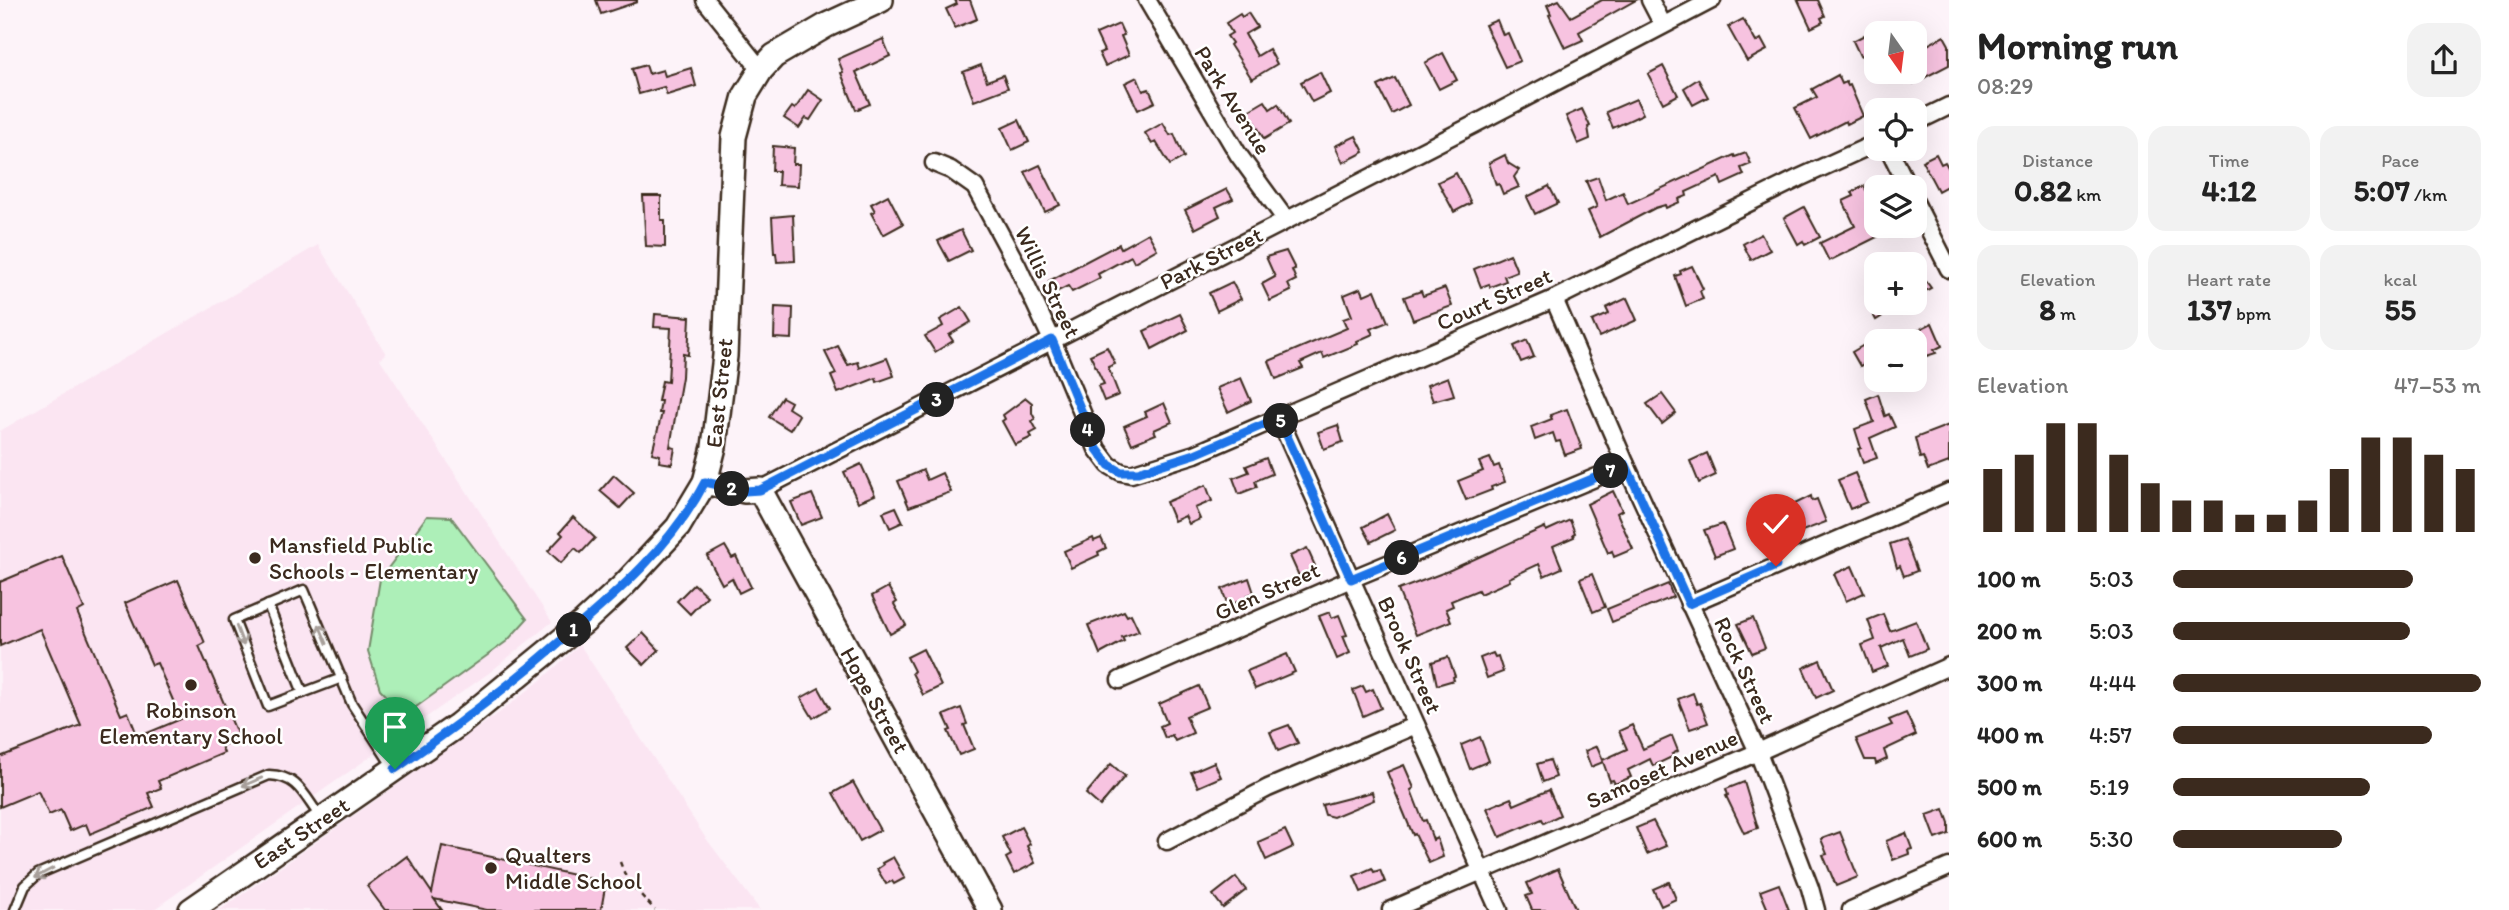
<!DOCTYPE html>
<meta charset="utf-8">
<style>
:root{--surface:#fff;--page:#f2f2f2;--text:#222;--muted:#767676;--accent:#3b2a1e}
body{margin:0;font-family:Itim,sans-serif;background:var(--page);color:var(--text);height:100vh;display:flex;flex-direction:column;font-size:26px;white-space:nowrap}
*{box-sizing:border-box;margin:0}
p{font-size:23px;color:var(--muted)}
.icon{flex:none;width:38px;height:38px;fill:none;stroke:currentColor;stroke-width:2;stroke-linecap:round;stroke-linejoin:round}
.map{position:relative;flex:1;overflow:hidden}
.details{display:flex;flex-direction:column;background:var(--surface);width:560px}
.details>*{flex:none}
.needle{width:46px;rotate:166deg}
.buttons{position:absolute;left:1864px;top:21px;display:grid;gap:14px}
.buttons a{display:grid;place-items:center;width:63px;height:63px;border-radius:14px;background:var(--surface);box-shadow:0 7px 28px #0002;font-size:35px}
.pin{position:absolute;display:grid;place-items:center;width:60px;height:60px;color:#fff;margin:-72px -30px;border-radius:50% 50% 50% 0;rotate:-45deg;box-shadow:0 0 7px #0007}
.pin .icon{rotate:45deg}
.km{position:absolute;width:35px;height:35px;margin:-18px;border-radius:50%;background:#222;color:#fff;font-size:19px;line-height:35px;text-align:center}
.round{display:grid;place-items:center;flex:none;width:74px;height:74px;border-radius:21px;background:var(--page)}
.headline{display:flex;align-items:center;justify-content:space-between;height:119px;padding:0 28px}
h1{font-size:38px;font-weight:700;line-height:52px}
.figures{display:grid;grid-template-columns:repeat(3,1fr);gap:10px;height:119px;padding:7px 28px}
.figures div{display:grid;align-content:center;border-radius:18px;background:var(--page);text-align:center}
.figures b{font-size:30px;font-weight:700}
.figures small{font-size:19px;font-weight:400}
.figures p{font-size:19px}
.chart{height:196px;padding:14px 28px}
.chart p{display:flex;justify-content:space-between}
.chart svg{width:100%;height:126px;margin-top:7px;stroke:var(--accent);stroke-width:6}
ul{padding:0 28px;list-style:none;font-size:23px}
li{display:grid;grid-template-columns:112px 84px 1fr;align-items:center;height:52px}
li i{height:18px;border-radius:9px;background:var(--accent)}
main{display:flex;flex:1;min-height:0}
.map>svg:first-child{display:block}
</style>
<main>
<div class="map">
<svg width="1949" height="910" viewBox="0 0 1949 910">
<rect width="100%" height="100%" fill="#fdf3f9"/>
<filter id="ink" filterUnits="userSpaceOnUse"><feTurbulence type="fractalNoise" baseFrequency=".0143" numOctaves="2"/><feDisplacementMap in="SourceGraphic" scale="14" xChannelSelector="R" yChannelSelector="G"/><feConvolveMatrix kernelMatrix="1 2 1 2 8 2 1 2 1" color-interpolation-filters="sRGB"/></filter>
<g filter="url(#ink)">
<g fill="#fbe5f2">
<path d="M318 245 386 354 380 359 552 622 489 673 153 910H0V431Z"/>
<path d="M580 645 705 837 760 910H220L499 713 541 680Z"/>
</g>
<path fill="#adefb8" stroke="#748c6b" stroke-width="2" d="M427 516 451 517 527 619 507 641 405 715 380 689 368 651 380 579Z"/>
<g fill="#f7c3e0" stroke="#3b2a1e" stroke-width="2">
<path d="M596 0H637V2L601 14Z"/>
<path d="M955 0H970L977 19 955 28 946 9 957 4Z"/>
<path d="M1559 0 1571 17 1602 0H1636L1579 32 1583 40 1565 48 1549 15 1551 14 1547 5Z"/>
<path d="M1798 0H1818L1825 16 1821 18 1823 22 1811 28Z"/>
<path d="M1248 13 1257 27 1245 34 1257 56 1269 49 1277 64 1252 79 1230 45 1232 43 1227 36 1232 33 1226 23 1240 14 1242 17Z"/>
<path d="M1743 19 1756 42 1761 39 1767 50 1747 61 1728 27Z"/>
<path d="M1497 20 1503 35 1508 33 1520 61 1505 67 1485 25Z"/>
<path d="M1119 24 1124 35 1121 36 1129 55 1105 66 1099 53 1104 51 1096 34Z"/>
<path d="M1876 29V48L1860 56 1853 41Z"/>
<path d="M1944 36 1949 45V65L1914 83V52Z"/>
<path d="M883 39 890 56 856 72 870 104 856 110 841 73 843 72 838 59Z"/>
<path d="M1443 53 1457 80 1439 89 1425 63Z"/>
<path d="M646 65 649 74 663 70 665 76 691 68 696 86 667 95 664 87 639 94 632 69Z"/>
<path d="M981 65 987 81 1003 75 1008 88 974 101 963 72Z"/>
<path d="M1663 66 1678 95 1663 103 1648 74Z"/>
<path d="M1320 72 1330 93 1312 102 1301 82Z"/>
<path d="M1838 75 1842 84 1846 82 1848 86 1850 85 1863 116 1847 124 1846 121 1811 139 1795 108 1817 97 1812 89Z"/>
<path d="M1137 77 1143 91 1149 89 1155 102 1138 110 1125 83Z"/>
<path d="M1395 78 1409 105 1392 114 1378 86Z"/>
<path d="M1698 79 1708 97 1693 105 1684 88Z"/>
<path d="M808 90 823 100 810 120 806 118 799 128 784 118 792 107 795 109Z"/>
<path d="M1636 99 1643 114 1613 128 1606 112Z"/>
<path d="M1265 101 1270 109 1278 104 1289 124 1264 139 1248 111Z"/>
<path d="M1582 109 1590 126 1588 127 1590 139 1578 144 1566 116Z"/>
<path d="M1019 120 1029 142 1012 150 1002 128Z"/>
<path d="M1163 123 1170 135 1174 134 1184 157 1170 165 1156 142 1152 144 1145 133Z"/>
<path d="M1356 136 1364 152 1343 163 1335 146Z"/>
<path d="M773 146 794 148 793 164H799L798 186 778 185 779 171H772Z"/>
<path d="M1746 153 1751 164 1741 168 1744 175 1722 185 1719 177 1686 192 1687 196 1679 199 1680 202 1666 208 1665 205 1655 208 1600 237 1588 211 1597 207 1586 181 1598 177 1606 200 1623 192 1628 204 1734 155 1735 157Z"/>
<path d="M1936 154 1941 164 1945 162 1949 169V185L1938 191 1922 161Z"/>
<path d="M1505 155 1508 163 1519 170 1514 177 1519 187 1503 194 1499 184 1496 185 1489 163Z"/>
<path d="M1040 165 1060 205 1045 212 1025 172Z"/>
<path d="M1456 173 1471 203 1454 212 1438 182Z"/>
<path d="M1876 185V226H1879L1883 234 1829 261 1820 243 1855 226 1843 201 1854 196 1852 192 1864 186 1866 190Z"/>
<path d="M1549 186 1558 203 1535 214 1527 197Z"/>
<path d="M1227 189 1233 199 1216 207 1220 216 1195 229 1185 210Z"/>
<path d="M888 195 903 224 883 235 871 213 875 211 871 204Z"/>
<path d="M643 196H661V220H665V247L646 246Z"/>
<path d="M1804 207 1820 237 1805 245 1803 241 1798 244 1784 218Z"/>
<path d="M793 215 795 261 777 262 776 253H774L772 217Z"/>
<path d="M961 230 971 250 949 261 938 241Z"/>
<path d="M1148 233 1157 249 1134 262 1131 256 1098 274 1100 278 1072 292 1068 286 1056 292 1049 281 1119 244 1121 248Z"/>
<path d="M1761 234 1770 250 1751 260 1743 244Z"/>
<path d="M1286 251 1295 269 1292 270 1296 280 1288 284 1291 291 1270 301 1262 284 1275 277 1266 257Z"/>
<path d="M1510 254 1517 271 1504 276 1506 281 1490 287 1489 284 1481 287 1474 269Z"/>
<path d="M1914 265 1931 288 1914 297Z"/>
<path d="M1692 266 1703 289 1700 291 1703 299 1686 306 1675 276 1681 274 1680 271Z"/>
<path d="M1232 282 1241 299 1217 311 1209 293Z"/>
<path d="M1361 288 1364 295 1375 290 1388 322 1370 329 1373 334 1357 341 1358 344 1324 358 1322 353 1300 363 1303 368 1276 379 1269 361 1347 328 1343 319 1352 316 1344 295Z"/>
<path d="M1445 288 1452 306 1413 320 1404 297 1421 291 1423 296Z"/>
<path d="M1627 298 1637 320 1599 337 1592 321 1609 314 1606 308Z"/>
<path d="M1867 303H1904L1876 320Z"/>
<path d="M775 307 793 308 792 339 774 338Z"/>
<path d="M962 307 971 322 949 335 953 341 935 352 925 336 943 326 940 320Z"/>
<path d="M655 314 690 317 688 355 683 354 682 377 670 447 675 448 672 464 659 462 660 455 652 453 662 413H659L661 401H658L662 381 668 382 671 328 654 327Z"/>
<path d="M1180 314 1188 330 1152 349 1144 331Z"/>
<path d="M1932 323 1942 346 1934 350 1936 353 1914 360V332Z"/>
<path d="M1876 338V356L1860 366 1852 352Z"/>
<path d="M1527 340 1534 357 1521 362 1514 346Z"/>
<path d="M838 346 848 365 858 362 860 368 887 358 894 376 877 382 876 378 838 393 831 376 836 374 825 352Z"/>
<path d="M1107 347 1115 364 1108 367 1119 395 1104 401 1098 386 1104 384 1090 355Z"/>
<path d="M1448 377 1454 395 1433 401 1427 385Z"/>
<path d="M1241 378 1251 401 1228 412 1217 388Z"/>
<path d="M1662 394 1676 413 1662 424 1647 404Z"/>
<path d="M1878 394 1885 416 1889 414 1895 427 1870 438 1877 458 1863 463 1858 449 1861 448 1855 429 1874 422 1866 399Z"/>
<path d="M782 397 791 402 788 408 799 415 790 430 769 417Z"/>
<path d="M1026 398 1032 403V413L1035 419 1032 421 1037 430 1030 434 1032 437 1015 445 1002 421 1005 419 1003 415Z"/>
<path d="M1164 403 1172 422 1154 430 1156 434 1132 444 1124 426 1147 416 1145 412Z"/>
<path d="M1567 409 1582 449 1565 455 1560 441 1556 442 1553 433 1535 440 1531 427 1552 419 1550 415Z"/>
<path d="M1338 425 1343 442 1324 449 1318 432Z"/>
<path d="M1949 425V462L1928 470 1923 457 1920 458 1915 438Z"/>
<path d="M1707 453 1716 475 1699 483 1690 461Z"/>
<path d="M1266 458 1272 474 1255 481 1257 487 1239 494 1233 478 1249 472 1246 466Z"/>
<path d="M1490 458 1494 467 1499 465 1505 482 1491 487 1492 490 1466 500 1458 481 1483 471 1479 462Z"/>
<path d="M861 464 875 495 858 502 844 472Z"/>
<path d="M923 470 927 480 942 473 951 492 909 507 898 481Z"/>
<path d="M1855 473 1867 502 1850 509 1838 480Z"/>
<path d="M614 475 634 493 620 508 600 491Z"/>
<path d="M1206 485 1212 501 1195 508 1200 519 1189 524 1185 516 1174 521 1166 502Z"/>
<path d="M1613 491 1622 510 1617 513 1633 549 1614 557 1612 551 1608 553 1587 504Z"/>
<path d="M812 494 822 517 801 525 791 502Z"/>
<path d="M1811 496 1812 501 1817 499 1826 522 1794 534 1795 538 1777 546 1766 518Z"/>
<path d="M896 507 903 522 890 528 883 512Z"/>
<path d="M1387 514 1395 530 1371 542 1363 527Z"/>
<path d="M573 517 595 538 581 553 575 548 561 563 548 551 563 535 560 532Z"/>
<path d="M1570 520 1575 533 1573 534 1574 537 1553 546 1562 568 1544 576 1539 564 1509 578 1510 581 1480 594 1478 590 1451 601 1453 606 1446 609 1451 621 1416 635 1398 590 1448 571 1545 527 1546 531Z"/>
<path d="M1723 524 1733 549 1715 556 1704 530Z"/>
<path d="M1093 538 1094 541 1101 538 1106 548 1098 552 1099 555 1071 568 1064 551Z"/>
<path d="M1905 539 1917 571 1904 576 1900 566 1897 568 1890 544Z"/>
<path d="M725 546 732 558 736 556 751 587 739 593 732 578 722 584 707 556Z"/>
<path d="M1307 548 1316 568 1299 576 1290 556Z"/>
<path d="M62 556 84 608 77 612 121 715 128 712 138 737 181 719 157 663 152 665 125 603 178 580 205 643 199 646 239 738 221 746 224 753 158 781 161 788 148 793 154 807 90 834 86 824 70 831 61 810 49 815 38 791 0 807V757L81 725 40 629 0 646V582Z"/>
<path d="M1852 566 1864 593 1846 601 1834 574Z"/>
<path d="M1592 574 1605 607 1593 612 1580 579Z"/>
<path d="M1249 578 1254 593 1248 595 1249 597 1228 606 1222 589Z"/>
<path d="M694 584 707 596 690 614 677 601Z"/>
<path d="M1668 584 1673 597 1612 622 1607 609Z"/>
<path d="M888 587 897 602 894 604 906 625 890 634 872 596Z"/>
<path d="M1124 611 1127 616 1131 614 1139 631 1122 637 1124 641 1100 654 1088 625Z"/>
<path d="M1330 612 1332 618 1339 615 1347 635 1343 636 1350 653 1337 659 1319 616Z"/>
<path d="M1883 614 1890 631 1916 621 1927 649 1910 656 1903 638 1881 648 1888 666 1872 672 1862 645 1875 640 1868 620Z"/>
<path d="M1753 618 1765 648 1752 653 1738 624Z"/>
<path d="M643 633 659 650 644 665 627 648Z"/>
<path d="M923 649 941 686 923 695 912 673 914 671 907 657Z"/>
<path d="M1493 653 1495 657 1498 656 1503 672 1487 678 1480 658Z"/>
<path d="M1287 654 1295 672 1255 689 1247 671Z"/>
<path d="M1448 657 1455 676 1453 677 1454 680 1437 685 1432 662Z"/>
<path d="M1820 660 1833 690 1816 698 1803 668Z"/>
<path d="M1199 686 1208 707 1186 716 1193 733 1175 741 1172 735 1165 738 1160 726 1167 723 1159 704Z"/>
<path d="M1363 686 1366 692 1373 689 1381 708 1363 716 1353 690Z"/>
<path d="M819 688 830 708 813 718 801 698Z"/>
<path d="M1693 693 1697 704 1700 703 1708 723 1690 729 1678 699Z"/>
<path d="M961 708 967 724 964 725 974 749 959 755 948 731 951 730 944 715Z"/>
<path d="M1906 713 1916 735 1884 750 1887 759 1876 764 1875 760H1865L1856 739 1892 725 1889 720Z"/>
<path d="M1289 725 1298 743 1278 751 1270 732Z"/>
<path d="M1632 725 1643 749 1672 736 1678 751 1672 754 1674 756 1653 766 1650 759 1628 770 1631 777 1615 784 1613 780 1610 781 1603 762 1591 767 1585 751 1597 746 1603 760 1627 749 1619 731Z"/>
<path d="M1480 737 1489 761 1470 769 1461 745Z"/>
<path d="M1550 760 1556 777 1543 782 1537 764Z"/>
<path d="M1214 762 1221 777 1198 787 1191 772Z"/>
<path d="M1111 764 1125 776 1100 806 1086 794Z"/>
<path d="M1404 765 1414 788 1411 790 1423 821 1426 820 1433 840 1437 838 1443 857 1429 863 1415 834 1413 835 1387 772Z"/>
<path d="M853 782 880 830 860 841 833 793Z"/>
<path d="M1744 782 1758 828 1744 833 1726 796 1728 795 1726 789Z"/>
<path d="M1549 790 1560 815 1544 823 1542 819 1500 837 1487 808 1511 798 1514 805Z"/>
<path d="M1372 792 1374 800 1333 817 1325 815 1322 805Z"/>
<path d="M1944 809 1949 823V834L1936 839 1927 815Z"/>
<path d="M1653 821 1666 846 1647 854 1636 828Z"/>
<path d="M1021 827 1030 844 1027 846 1035 863 1014 874 1006 858 1011 855 1002 837Z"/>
<path d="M1285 830 1293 847 1266 860 1258 842Z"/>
<path d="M1840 832 1858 877 1836 886 1823 855 1827 854 1821 839Z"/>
<path d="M1906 833 1912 849 1908 850 1909 854 1893 860 1886 841Z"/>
<path d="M442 846 606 882 601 910H487L434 899 442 910H385L367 886 407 856 432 893Z"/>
<path d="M893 857 905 878 894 884 892 881 886 884 877 869 883 865 882 863Z"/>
<path d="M1372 868 1374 872 1380 870 1385 882 1361 892 1354 876Z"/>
<path d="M1558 869 1576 910H1532L1526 896 1532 894 1527 883Z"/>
<path d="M1236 877 1246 890 1223 908 1213 895Z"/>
<path d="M1669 882 1676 899 1661 906 1653 889Z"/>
<path d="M1779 884 1789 910H1768L1760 891Z"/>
</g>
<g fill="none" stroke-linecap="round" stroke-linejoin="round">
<defs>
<g id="service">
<path d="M268 605 303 693"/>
<path d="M342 678 268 706 234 620 304 590 352 704 393 767"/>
<path d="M15 910 25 886 38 874 269 775C299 776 304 796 321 818"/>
</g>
<g id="minor">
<path d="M705 0 761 70"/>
<path d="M1147 0 1238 154 1286 220"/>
<path d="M1650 0 1663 25"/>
<path d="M1914 123 1949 106"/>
<path d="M1889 149 1908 187"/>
<path d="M934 163 951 170 975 187 1017 265 1052 340 1097 449 1109 465 1121 472 1131 474 1195 454 1554 299 1799 178 1876 143"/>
<path d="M1914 200 1949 269"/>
<path d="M1554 299 1626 465 1758 752 1810 888 1816 910"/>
<path d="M1279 418 1499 910"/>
<path d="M760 490 1475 124 1712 0"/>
<path d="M1689 604 1949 492"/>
<path d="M1120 680 1351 579 1626 465"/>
<path d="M1167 841 1268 788 1416 725"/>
<path d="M1391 910 1758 752 1949 666"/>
<path d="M1851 910 1949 867"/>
</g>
<g id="secondary">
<path d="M705 482 745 491 760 490 990 910"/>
<path d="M191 910 458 725 584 622 622 587 678 527 705 482 714 447 725 356 734 137 745 96 761 70 774 56 827 25 881 0"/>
</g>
</defs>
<use href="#service" stroke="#3b2a1e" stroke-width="13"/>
<use href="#minor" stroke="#3b2a1e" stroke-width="21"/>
<use href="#secondary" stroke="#3b2a1e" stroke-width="28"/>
<path stroke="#3b2a1e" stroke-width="2.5" stroke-dasharray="5 5" stroke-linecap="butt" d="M620 862 627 880 655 910"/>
<use href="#service" stroke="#fff" stroke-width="8"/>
<use href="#minor" stroke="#fff" stroke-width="16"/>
<use href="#secondary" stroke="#fff" stroke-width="23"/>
</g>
<defs><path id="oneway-shaft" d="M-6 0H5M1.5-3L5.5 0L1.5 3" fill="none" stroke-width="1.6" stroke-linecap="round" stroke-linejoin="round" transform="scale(1.75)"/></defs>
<g stroke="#a79f9a">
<use href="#oneway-shaft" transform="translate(323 634) rotate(-113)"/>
<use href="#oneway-shaft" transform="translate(240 636) rotate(69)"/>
<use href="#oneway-shaft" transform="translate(252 782) rotate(157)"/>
<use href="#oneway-shaft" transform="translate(44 873) rotate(152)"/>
</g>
</g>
<g fill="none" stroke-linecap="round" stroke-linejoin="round" filter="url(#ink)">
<defs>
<path id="route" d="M395 769C453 729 509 686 563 639 617 593 672 546 705 482L745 491 760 490 1052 340 1097 449 1109 465 1121 472H1138L1195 454 1279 418 1351 579 1626 465 1689 604 1776 566"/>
</defs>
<use href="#route" stroke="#fff" stroke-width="14"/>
<use href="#route" stroke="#1a73e8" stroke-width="9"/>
</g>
<g fill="#3b2a1e" stroke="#fff" stroke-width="2.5">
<circle cx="255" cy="558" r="7"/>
<circle cx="191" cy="685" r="7"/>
<circle cx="491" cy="868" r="7"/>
</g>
<g text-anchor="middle" stroke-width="5" stroke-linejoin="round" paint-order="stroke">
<g font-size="23" fill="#3b2a1e" stroke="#fff">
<text transform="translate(1233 100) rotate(58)" y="8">Park Avenue</text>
<text transform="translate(1211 258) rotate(-27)" y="8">Park Street</text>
<text transform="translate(1048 282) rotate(64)" y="8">Willis Street</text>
<text transform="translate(1494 299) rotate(-24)" y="8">Court Street</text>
<text transform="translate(719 393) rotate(-84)" y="8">East Street</text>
<text transform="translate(1267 591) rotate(-24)" y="8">Glen Street</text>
<text transform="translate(1410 655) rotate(66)" y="8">Brook Street</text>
<text transform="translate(1745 670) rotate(65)" y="8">Rock Street</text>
<text transform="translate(875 700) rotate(61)" y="8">Hope Street</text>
<text transform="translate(1662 769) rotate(-24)" y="8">Samoset Avenue</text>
<text transform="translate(301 833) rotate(-34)" y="8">East Street</text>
</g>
<g font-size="23" fill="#3b2a1e" stroke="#fff" text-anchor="start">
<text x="269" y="553">Mansfield Public<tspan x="269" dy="26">Schools - Elementary</tspan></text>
<text x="191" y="718" text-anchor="middle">Robinson<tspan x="191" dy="26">Elementary School</tspan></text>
<text x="505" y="863">Qualters<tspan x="505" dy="26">Middle School</tspan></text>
</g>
</g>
</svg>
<div class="buttons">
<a><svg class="needle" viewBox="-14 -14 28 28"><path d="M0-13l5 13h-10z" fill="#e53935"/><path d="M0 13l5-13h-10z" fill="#767676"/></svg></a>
<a><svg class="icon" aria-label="locate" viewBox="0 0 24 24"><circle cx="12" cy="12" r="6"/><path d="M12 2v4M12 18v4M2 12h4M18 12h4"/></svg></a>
<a><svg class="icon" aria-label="layers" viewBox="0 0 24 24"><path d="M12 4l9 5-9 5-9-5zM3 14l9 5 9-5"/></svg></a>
<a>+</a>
<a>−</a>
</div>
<div class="pin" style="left:395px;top:769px;background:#1e9e55"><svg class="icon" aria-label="arrive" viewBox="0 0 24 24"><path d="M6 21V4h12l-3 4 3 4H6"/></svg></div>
<div class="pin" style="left:1776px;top:566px;background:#d93025"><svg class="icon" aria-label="check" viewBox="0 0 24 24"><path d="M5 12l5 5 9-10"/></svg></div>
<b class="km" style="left:574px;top:630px">1</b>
<b class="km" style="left:732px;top:489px">2</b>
<b class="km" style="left:937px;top:400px">3</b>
<b class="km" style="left:1088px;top:430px">4</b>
<b class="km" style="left:1281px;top:421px">5</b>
<b class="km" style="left:1402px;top:558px">6</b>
<b class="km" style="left:1611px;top:471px">7</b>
</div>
<section class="details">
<div class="headline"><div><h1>Morning run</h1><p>08:29</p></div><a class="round"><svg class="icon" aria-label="share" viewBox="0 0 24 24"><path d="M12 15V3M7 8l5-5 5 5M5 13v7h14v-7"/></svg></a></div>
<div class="figures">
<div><p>Distance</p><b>0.82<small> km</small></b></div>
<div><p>Time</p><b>4:12</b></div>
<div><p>Pace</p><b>5:07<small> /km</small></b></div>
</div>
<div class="figures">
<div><p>Elevation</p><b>8<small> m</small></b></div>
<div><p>Heart rate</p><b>137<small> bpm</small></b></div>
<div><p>kcal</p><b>55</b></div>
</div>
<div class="chart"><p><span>Elevation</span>47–53 m</p>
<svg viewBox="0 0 160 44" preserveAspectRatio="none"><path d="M5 44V22M15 44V17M25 44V6M35 44V6M45 44V17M55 44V27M65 44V33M75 44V33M85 44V38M95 44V38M105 44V33M115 44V22M125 44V11M135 44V11M145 44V17M155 44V22"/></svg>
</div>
<ul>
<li><b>100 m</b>5:03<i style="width:78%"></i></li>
<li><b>200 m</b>5:03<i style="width:77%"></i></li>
<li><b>300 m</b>4:44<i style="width:100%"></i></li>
<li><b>400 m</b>4:57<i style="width:84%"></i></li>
<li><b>500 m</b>5:19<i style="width:64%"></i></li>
<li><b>600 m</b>5:30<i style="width:55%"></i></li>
</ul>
</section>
</main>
